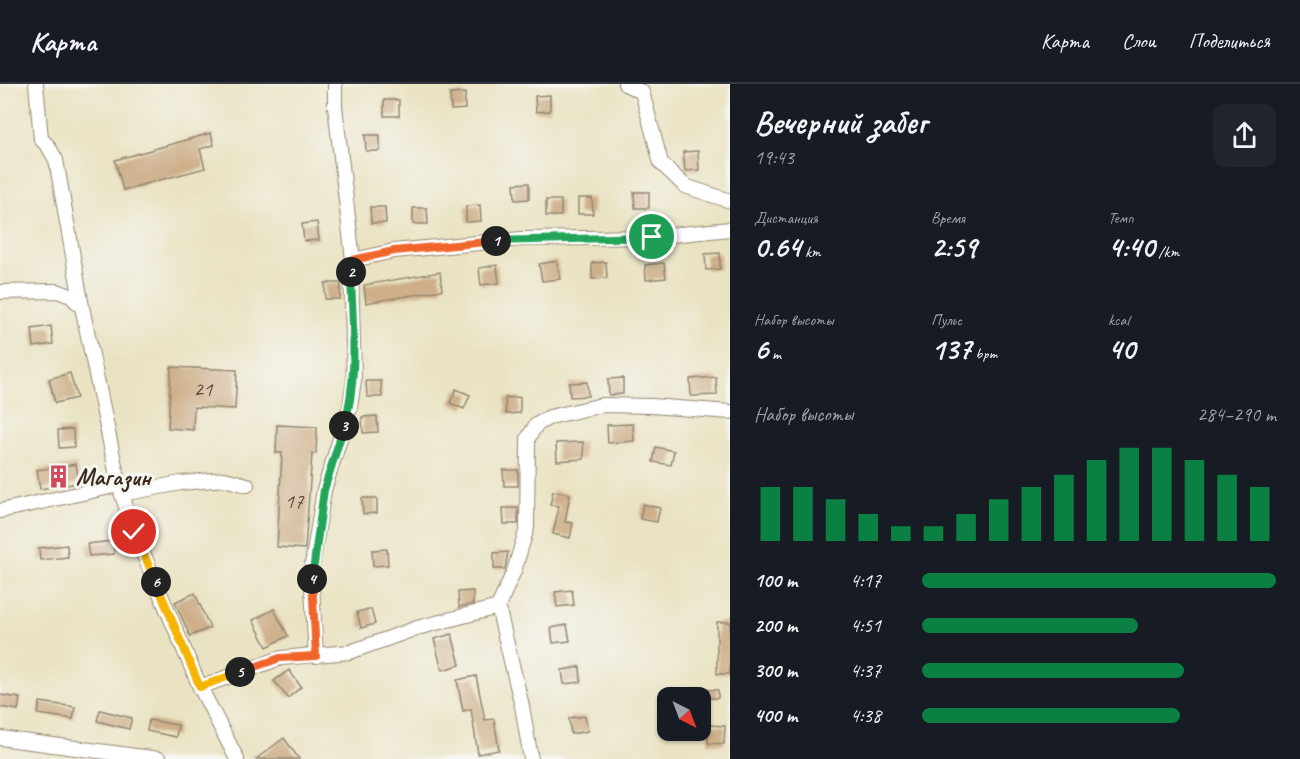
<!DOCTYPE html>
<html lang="ru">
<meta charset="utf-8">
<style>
:root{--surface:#171b24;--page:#20242c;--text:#f1f3f6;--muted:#9ea1a6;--line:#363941;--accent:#0b8043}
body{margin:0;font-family:Caveat,sans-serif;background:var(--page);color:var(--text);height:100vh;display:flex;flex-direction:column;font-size:22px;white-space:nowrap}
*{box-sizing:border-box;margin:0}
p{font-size:20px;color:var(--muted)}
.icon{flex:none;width:33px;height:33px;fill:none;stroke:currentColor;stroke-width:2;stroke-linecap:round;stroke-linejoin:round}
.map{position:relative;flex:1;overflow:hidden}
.panel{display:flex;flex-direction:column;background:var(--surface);width:570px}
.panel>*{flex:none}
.needle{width:39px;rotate:138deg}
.controls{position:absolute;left:657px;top:603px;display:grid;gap:12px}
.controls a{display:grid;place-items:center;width:54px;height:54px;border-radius:12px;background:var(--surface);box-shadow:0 2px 4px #0004;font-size:30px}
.pin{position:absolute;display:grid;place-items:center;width:51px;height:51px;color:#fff;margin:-26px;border:3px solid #fff;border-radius:50%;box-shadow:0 2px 6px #0007}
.km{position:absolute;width:30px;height:30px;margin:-15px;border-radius:50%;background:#222;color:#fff;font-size:16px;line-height:30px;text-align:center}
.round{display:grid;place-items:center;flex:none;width:63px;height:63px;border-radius:12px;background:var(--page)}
.overview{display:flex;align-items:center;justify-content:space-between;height:102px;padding:0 24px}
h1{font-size:33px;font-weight:600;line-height:45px}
.figures{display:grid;grid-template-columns:repeat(3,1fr);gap:9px;height:102px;padding:6px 24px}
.figures div{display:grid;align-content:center}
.figures b{font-size:30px;font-weight:600}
.figures small{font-size:16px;font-weight:400}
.figures p{font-size:16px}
.chart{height:168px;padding:12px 24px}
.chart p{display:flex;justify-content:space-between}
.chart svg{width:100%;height:108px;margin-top:6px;stroke:var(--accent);stroke-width:6}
ul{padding:0 24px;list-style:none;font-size:20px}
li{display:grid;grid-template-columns:96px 72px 1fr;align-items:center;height:45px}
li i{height:15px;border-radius:8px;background:var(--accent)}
header{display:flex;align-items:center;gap:36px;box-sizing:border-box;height:84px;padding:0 30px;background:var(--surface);border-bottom:2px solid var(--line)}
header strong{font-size:28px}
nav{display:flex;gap:33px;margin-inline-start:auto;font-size:21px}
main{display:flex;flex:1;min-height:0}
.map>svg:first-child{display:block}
</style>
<header>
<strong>Карта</strong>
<nav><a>Карта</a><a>Слои</a><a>Поделиться</a></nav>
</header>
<main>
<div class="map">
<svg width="730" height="675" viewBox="0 0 730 675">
<rect width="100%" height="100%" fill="#f6f6f2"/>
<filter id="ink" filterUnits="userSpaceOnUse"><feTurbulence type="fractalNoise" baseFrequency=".0167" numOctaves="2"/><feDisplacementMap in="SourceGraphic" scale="12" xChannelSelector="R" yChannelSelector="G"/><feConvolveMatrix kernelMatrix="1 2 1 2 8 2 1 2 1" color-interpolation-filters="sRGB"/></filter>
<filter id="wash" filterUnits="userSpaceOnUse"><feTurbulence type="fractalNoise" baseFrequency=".008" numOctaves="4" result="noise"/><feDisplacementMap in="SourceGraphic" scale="24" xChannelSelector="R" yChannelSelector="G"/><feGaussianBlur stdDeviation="1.35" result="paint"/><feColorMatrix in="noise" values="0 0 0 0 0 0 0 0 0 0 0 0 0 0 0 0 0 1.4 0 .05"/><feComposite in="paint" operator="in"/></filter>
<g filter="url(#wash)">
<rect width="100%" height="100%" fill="#eae3c3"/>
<g id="blocks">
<g fill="#ceaf8a">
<path d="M465 9V25L451 26 450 10Z"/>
<path d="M550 11V27L536 28 535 12Z"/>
<rect x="384" y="16" width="15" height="16"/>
<path d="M211 49 214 61 200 65 205 84 123 106 115 76Z"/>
<path d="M365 51H380V67H366Z"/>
<path d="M698 67 699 86 685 87 683 68Z"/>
<path d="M529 99V115L515 116 514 100Z"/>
<path d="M634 108H649V124H635Z"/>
<path d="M578 114H592L593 130H578Z"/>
<rect x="546" y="116" width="15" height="16"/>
<path d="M480 121 481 137 466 138V122Z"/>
<path d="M370 123H385L386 139H371Z"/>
<path d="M413 124H427L428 140H413Z"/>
<path d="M317 138 319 156 304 157 302 140Z"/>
<path d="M720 169V185L706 186 705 170Z"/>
<path d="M557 177 560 195 542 197 539 180Z"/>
<path d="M606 178 607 194 592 195V179Z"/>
<path d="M664 179 666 194 646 196 645 181Z"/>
<path d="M497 181 499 199 481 201 479 184Z"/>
<path d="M440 188 442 206 366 219 364 201Z"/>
<path d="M325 199H341L340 215H325Z"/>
<path d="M51 242 53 260 34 263 32 245Z"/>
<path d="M171 283 237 286 235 325 194 323 193 346 168 344Z"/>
<path d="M70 289 77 314 55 319 49 295Z"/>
<path d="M716 293 717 311 691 312 690 295Z"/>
<path d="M623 294V310L609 311 608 295Z"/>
<path d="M366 297H381L382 313H367Z"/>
<path d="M587 298 588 312 570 313 569 299Z"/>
<path d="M456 305 470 311 464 325 450 319Z"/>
<path d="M520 313V329L506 330 505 314Z"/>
<path d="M377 332 378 348 363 349 362 333Z"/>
<path d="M633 340 634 357 608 359 607 341Z"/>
<path d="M277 341 317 343 316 370H312L305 465 277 463 282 369H276Z"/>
<path d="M73 345 74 363 59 364 58 346Z"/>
<path d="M583 358 584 375 557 377 556 359Z"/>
<path d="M656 363 674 367 671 381 653 378Z"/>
<path d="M76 380 79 399 40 405 37 386Z"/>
<path d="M503 386H518V402H504Z"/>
<path d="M553 407 570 410 565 438 573 439 570 454 553 450 559 422 550 421Z"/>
<path d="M362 414H377V429L363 430Z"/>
<path d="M643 420 660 424 657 438 640 435Z"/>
<path d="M503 424H518V440H504Z"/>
<path d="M113 457 114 470 89 472 87 460Z"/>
<path d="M67 461 68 473 40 476 39 464Z"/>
<path d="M387 465 388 481 373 482 372 466Z"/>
<path d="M508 468 505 485H494V469Z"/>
<path d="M572 506 574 521 557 523 555 508Z"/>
<path d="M473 507V520L459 523 458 508Z"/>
<path d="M195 509 210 544 190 552 175 518Z"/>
<path d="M274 525 288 552 267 563 253 536Z"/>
<path d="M371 525 375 540 361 544 357 528Z"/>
<rect x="717" y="538" width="13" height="52"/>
<path d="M567 541 570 557 553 559 551 544Z"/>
<path d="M452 550 460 581 442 586 434 555Z"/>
<path d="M580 583 581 598 564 600 562 586Z"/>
<path d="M289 586 301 603 288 614 274 597Z"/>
<path d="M476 592 485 636 494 635 499 666 478 670 471 625 463 627 457 596Z"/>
<path d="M690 605 718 606V614H690Z"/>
<path d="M0 611 20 614 18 626 0 623Z"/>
<path d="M40 618 75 623 73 635 38 630Z"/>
<path d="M100 626 132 634 129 645 97 637Z"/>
<path d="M585 632 588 647 571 650 569 634Z"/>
<path d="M149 636 178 641 176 653 147 647Z"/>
<path d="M708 641 725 642 724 660 708 659Z"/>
<path d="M284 654 299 675H256Z"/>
</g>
</g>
</g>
<g filter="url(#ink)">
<use href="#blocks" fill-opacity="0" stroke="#928670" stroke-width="1.5"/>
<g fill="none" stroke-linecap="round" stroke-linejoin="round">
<defs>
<g id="minor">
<path d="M36 0 41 55 48 62 56 76 82 223 119 401 134 448 200 603 237 675"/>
<path d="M625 0 642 8 661 79 685 102 730 117"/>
<path d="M353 176 394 167 521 155 652 153 730 145"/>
<path d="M0 208 57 207 71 212 82 223"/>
<path d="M122 410 181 399 224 395 247 401"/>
<path d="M0 427 119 401"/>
<path d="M316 572 311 487 324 406 350 323 354 296 351 184 353 176 335 22V0"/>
<path d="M200 603 281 574 350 568 417 544 498 523"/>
<path d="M0 654 159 675"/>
<path d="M531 675 522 622 498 523 514 487 527 444 528 354 536 341 550 333 602 321 652 322 730 328"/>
</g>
</defs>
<use href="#minor" stroke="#928670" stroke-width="16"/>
<use href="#minor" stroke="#fff" stroke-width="14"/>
</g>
</g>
<g fill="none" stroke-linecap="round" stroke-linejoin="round" filter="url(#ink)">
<defs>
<path id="split-1" d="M496 157 652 153"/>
<path id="split-2" d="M351 188 353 176 394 167 496 157"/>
<path id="split-3" d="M344 342C359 293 352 239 351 188"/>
<path id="split-4" d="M312 495 324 406 344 342"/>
<path id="split-5" d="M240 588 280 574 316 572 312 495"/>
<path id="split-6" d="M156 498 200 603 240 588"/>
<path id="split-7" d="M134 448 156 498"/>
</defs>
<use href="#split-1" stroke="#fff" stroke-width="12"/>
<use href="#split-2" stroke="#fff" stroke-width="12"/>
<use href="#split-3" stroke="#fff" stroke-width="12"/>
<use href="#split-4" stroke="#fff" stroke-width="12"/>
<use href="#split-5" stroke="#fff" stroke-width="12"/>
<use href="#split-6" stroke="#fff" stroke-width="12"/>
<use href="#split-7" stroke="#fff" stroke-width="12"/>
<use href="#split-1" stroke="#22a559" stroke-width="8"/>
<use href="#split-2" stroke="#f0652b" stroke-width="8"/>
<use href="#split-3" stroke="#22a559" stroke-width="8"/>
<use href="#split-4" stroke="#22a559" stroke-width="8"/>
<use href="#split-5" stroke="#f0652b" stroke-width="8"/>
<use href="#split-6" stroke="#f5b400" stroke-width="8"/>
<use href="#split-7" stroke="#f5b400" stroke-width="8"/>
</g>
<defs>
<symbol id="building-bare" viewBox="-9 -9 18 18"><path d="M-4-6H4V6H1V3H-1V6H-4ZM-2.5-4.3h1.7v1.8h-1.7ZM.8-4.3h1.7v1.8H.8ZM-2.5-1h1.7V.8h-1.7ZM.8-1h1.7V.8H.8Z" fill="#d1495b" stroke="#f6f6f2" stroke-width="2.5" paint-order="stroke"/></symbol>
</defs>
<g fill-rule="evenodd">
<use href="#building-bare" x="42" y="376" width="33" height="33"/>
</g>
<g text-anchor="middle" stroke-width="6" stroke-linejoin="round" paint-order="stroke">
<g font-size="21" fill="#604b39">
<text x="203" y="312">21</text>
<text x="294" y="424">17</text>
</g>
<g font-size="24" font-weight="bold" fill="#3b2a1e" stroke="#f6f6f2" text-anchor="start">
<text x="76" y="401">Магазин</text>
</g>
</g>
</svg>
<div class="controls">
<a><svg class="needle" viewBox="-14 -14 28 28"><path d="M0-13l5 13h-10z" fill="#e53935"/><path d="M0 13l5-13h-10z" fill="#9ea1a6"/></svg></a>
</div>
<div class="pin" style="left:652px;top:153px;background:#1e9e55"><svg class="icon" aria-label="arrive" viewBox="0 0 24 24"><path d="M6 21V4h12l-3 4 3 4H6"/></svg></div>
<div class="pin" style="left:134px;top:448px;background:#d93025"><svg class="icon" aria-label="check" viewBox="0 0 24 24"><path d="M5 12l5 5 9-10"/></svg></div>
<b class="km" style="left:496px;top:157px">1</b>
<b class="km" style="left:351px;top:188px">2</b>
<b class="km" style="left:344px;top:342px">3</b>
<b class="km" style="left:312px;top:495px">4</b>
<b class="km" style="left:240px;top:588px">5</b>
<b class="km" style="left:156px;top:498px">6</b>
</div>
<section class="panel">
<div class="overview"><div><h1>Вечерний забег</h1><p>19:43</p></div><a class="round"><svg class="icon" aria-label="share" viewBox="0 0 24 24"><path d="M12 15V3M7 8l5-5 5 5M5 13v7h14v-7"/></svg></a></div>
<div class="figures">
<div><p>Дистанция</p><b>0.64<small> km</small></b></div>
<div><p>Время</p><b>2:59</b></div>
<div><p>Темп</p><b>4:40<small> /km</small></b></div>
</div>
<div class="figures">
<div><p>Набор высоты</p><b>6<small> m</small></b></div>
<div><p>Пульс</p><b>137<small> bpm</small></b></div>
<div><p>kcal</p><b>40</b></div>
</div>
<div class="chart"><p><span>Набор высоты</span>284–290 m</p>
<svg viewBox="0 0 160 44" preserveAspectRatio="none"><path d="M5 44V22M15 44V22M25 44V27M35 44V33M45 44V38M55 44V38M65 44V33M75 44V27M85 44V22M95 44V17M105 44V11M115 44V6M125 44V6M135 44V11M145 44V17M155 44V22"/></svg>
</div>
<ul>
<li><b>100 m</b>4:17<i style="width:100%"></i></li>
<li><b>200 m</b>4:51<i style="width:61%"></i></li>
<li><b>300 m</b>4:37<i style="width:74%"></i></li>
<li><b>400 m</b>4:38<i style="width:73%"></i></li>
</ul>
</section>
</main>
